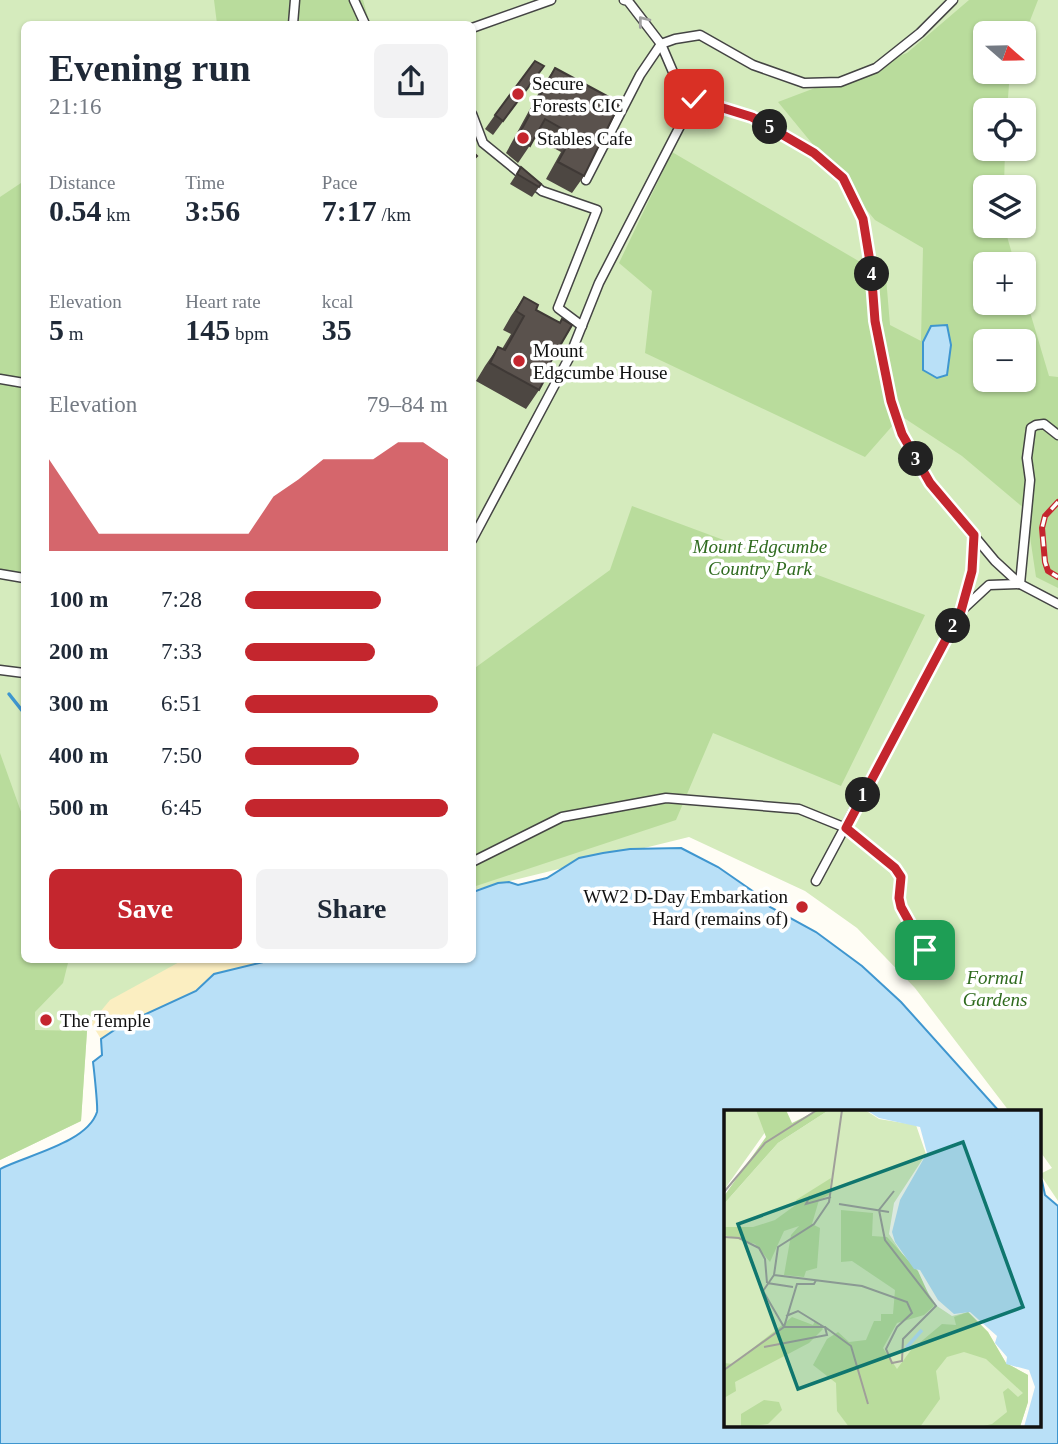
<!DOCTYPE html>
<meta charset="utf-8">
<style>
:root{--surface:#fff;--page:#f2f2f3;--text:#1f2937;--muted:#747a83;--accent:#c4262e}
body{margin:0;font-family:Georgia,serif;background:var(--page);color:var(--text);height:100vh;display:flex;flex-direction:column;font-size:26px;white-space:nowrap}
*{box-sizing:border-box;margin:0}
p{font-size:23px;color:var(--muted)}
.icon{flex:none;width:38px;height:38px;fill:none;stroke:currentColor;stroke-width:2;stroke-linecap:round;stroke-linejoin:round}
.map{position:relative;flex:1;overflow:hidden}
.details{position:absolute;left:21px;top:21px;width:455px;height:942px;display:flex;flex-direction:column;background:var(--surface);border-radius:10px;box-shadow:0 2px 5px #0004}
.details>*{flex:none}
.needle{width:46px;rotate:110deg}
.buttons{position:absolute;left:973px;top:21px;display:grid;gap:14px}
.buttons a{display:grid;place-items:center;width:63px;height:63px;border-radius:10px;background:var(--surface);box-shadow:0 2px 5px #0004;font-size:35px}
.pin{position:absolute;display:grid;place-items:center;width:60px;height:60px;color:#fff;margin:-30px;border-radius:14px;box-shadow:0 4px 10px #0006}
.km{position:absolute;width:35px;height:35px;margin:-18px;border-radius:50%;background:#222;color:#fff;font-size:19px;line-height:35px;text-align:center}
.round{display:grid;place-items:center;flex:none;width:74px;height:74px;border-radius:10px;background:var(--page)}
.overview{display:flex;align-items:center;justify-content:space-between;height:119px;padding:0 28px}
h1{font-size:38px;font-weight:700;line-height:52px}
.metrics{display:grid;grid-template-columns:repeat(3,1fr);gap:10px;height:119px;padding:7px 28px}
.metrics div{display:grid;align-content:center}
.metrics b{font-size:30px;font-weight:700}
.metrics small{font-size:19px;font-weight:400}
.metrics p{font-size:19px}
.chart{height:196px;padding:14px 28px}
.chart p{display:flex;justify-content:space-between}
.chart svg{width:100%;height:126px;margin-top:7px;fill:var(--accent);opacity:.7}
.button{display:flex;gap:14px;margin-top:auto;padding:14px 28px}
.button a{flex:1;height:80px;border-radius:10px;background:var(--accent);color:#fff;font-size:28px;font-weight:700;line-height:80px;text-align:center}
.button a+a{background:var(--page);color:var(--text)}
ul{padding:0 28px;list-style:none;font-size:23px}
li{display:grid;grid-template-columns:112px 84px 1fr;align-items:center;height:52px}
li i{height:18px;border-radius:9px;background:var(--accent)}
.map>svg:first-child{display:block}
</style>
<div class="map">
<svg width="1058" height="1444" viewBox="0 0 1058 1444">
<rect width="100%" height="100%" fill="#fffdf5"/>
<path fill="#d5ebbd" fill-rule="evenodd" d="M0 0H1058V1201L1040 1174 1052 1168 1039 1150V1112L1009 1111 915 988 857 928 805 891 689 837 473 890 472 24H24V959H187L91 1023 87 1031 81 1121 0 1160ZM985 33H1024V72H985ZM985 110H1024V149H985ZM985 187H1024V226H985ZM985 264H1024V303H985ZM985 341H1024V380H985Z"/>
<g fill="#b9dc9c" fill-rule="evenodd">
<path d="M214 0H363L370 24H217Z"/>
<path d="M969 0H1038L1024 36V33H985V72H1010L1007 110H985V149H1005L1004 187H985V226H1004L1015 264H985V303H1024V292L1049 376 1058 377V588L1036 577 1026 510 962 456 901 416 865 457 645 353 652 291 619 263 672 152 886 277 890 325 921 341 923 248 875 220 778 102 907 53ZM985 341H1024V380H985Z"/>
<path d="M24 181V572L0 578V197Z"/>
<path d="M632 506 925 615 841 786 713 733 676 820 473 887 472 670 610 570Z"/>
<path d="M0 753 24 820V959H69L63 983 35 1012V1030L87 1031 81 1121 0 1160Z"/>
</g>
<path fill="#fbeec1" d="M372 959 110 1047 101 1039 91 1023 110 1000 183 960Z"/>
<g fill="#b9e0f7" stroke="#3f96cf" stroke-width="2">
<path d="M947 325 951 345 947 375 937 378 923 370V342L931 326Z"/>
<path d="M681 848 718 867 754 892 770 907 816 932 862 966 901 1002 999 1111 726 1112V1425H1039V1177L1042 1181 1045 1195 1058 1206V1444H0V1169C27 1155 87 1143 97 1112 98 1107 94 1070 93 1062L102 1055 101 1039 122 1025 196 991 214 974 276 959H472L473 892 498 883 509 882 518 885 547 878 579 858 603 853 630 849Z"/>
</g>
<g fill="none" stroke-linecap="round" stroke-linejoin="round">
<path stroke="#3f96cf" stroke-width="3.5" d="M9 694 24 713"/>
<defs>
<g id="lane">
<path d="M354 0 365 24"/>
<path d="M624 0 628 1 661 44 676 79 694 99 752 117 815 153 843 178 863 219 871 268 875 321 891 401 902 434 930 483 995 561 1020 584 1058 604"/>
<path d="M293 24 295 0"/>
<path d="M472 28 551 0"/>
<path d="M472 114 483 143 542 191 597 210 558 308 582 326"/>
<path d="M586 180 640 75 661 44 675 39 700 35 753 65 804 83 840 82 876 68 920 33 953 0"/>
<path d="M0 379 24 383"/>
<path d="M974 535 972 571 961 611 989 585 1020 584"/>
<path d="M472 540 569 358 599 283 694 99"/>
<path d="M0 574 24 578"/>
<path d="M1020 584 1030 480 1027 458 1031 428 1036 425 1044 424 1058 435"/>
<path d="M0 670 24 673"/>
<path d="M472 862 562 817 666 798 799 809 846 828 895 868 901 877 899 898 901 907 925 950"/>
<path d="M816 881 961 611"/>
</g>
</defs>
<use href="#lane" stroke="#444" stroke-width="11"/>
<use href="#lane" stroke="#fff" stroke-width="8"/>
<defs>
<path id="rail" d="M1058 502 1045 516 1042 528 1045 562 1048 571 1058 577"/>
</defs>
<use href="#rail" stroke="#c4262e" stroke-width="6"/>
<use href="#rail" stroke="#fff" stroke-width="3.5" stroke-dasharray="10" stroke-linecap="butt"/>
</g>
<g fill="#4d4742">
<path d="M544 66 493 135 485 129 495 115Z"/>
<path d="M555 68 584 176 572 193 546 179 561 152 535 138 518 163 506 153 543 85Z"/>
<path d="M521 167 541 184 532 197 510 184Z"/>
<path d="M524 297 536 310 560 323 562 319 539 390 526 409 476 381 485 366 498 347 502 349 511 334 503 330 511 316Z"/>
</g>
<g fill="#5a524d" stroke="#3f3936" stroke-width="2">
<path d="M535 61 544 66 503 121 495 115Z"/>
<path d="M555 68 620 103 584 176 558 162 573 135 545 119 530 146 518 136Z"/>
<path d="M472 151 477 156 472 161Z"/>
<path d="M521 167 541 184 539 187 517 174Z"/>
<path d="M524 297 538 305 536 310 560 323 562 319 572 325 543 375 546 377 539 390 490 363 498 347 505 350 524 316 516 311Z"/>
</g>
<defs><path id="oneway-chevron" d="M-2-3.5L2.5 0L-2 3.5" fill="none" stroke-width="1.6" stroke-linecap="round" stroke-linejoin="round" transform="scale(1.75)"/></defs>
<use stroke="#a0a0a0" href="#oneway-chevron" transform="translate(643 21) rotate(-128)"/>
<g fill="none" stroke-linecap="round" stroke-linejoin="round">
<defs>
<path id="route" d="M694 99 752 117 814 153 843 178 863 219 871 268 875 321 891 401 902 434 930 483 974 535 972 571 961 611 846 828 895 868 901 877 899 898 901 907 925 950"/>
</defs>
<use href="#route" stroke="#fff" stroke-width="14"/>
<use href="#route" stroke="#c4262e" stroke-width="9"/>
</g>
<g fill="#c4262e" stroke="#fff" stroke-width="2.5">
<circle cx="518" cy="94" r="7"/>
<circle cx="523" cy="138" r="7"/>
<circle cx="519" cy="361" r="7"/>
<circle cx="802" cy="907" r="7"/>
<circle cx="46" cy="1020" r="7"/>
</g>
<g text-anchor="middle" stroke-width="7" stroke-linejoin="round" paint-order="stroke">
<g font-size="19" fill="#111" stroke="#fff" text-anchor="start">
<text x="532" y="90">Secure<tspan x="532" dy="22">Forests CIC</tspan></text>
<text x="537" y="145">Stables Cafe</text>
<text x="533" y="357">Mount<tspan x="533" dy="22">Edgcumbe House</tspan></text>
<text x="788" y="903" text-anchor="end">WW2 D-Day Embarkation<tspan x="788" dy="22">Hard (remains of)</tspan></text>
<text x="60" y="1027">The Temple</text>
</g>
<g font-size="19" font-style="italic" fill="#2f6b1f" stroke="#fff">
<text x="760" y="553">Mount Edgcumbe<tspan x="760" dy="22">Country Park</tspan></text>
<text x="995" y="984">Formal<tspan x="995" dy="22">Gardens</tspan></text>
</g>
</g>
<g transform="translate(724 1110)">
<rect width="317" height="317" fill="#fffdf5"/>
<path d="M0 0H40L42 21 0 80ZM105 0H141L155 9 192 15 202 44 170 93 165 124 213 196 228 206 244 202 264 222 282 253 304 265V292L296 317H0V94L54 33Z" fill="#d5ebbd"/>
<path d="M32 0H62L68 13 94 0H105L54 33 0 94V86L42 27ZM107 68 105 85 95 90 88 114 96 118 93 158 82 161 80 167 60 165 67 125 75 116 60 121 46 152 31 134 0 125V117H29L51 110 73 94 72 90ZM117 100 149 103 148 126 163 127 194 161 210 196 200 205 173 213 159 238 173 259 187 240 218 214 232 215 230 207 244 202 264 222 282 253 304 265V292L296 317H255L268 314 283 302 279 282 284 278 294 287 299 283 262 249 240 242 223 247 212 261 216 289 196 317H125L113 301 112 273 89 255 103 229 114 222 125 232 142 230 150 211H157V204H169L171 180 128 151 117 152ZM68 207 89 215 91 211 99 219 85 233 11 272 12 281 0 288V253L9 254ZM40 290 55 292 58 300 44 314 17 317V304Z" fill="#b9dc9c"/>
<path d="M142 0H317V317H300L311 277 305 260 282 254 283 247 271 233 273 226 246 202 230 204 214 190 196 160 190 159 171 132 168 122 176 90 203 43 196 17 155 8Z" fill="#b9e0f7"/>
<path fill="none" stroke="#b9e0f7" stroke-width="3.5" d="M260 0 317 52M182 238 198 220"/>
<path fill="none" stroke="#a09f9a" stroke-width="2" d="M0 82 41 33 93 0M86 86 82 94 107 87M115 94 165 102M0 127 15 128 35 138 41 149 43 173M50 165 138 176 183 192 188 203 173 217 162 239 168 253 178 251 179 229 212 196 161 130 155 100 170 81M43 173 69 177M62 206 74 201 100 217M101 217 127 236 144 294M40 237 103 225 101 217H60L73 174H90L92 170M0 260 60 217 39 181 50 165 54 137 90 114 105 92 118 0"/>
<path fill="#0f766e" fill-opacity="0.15" stroke="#0f766e" stroke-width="3.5" d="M239 32 299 197 74 279 14 114Z"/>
<rect width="317" height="317" fill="none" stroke="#111" stroke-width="3.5"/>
</g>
</svg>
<div class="buttons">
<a><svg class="needle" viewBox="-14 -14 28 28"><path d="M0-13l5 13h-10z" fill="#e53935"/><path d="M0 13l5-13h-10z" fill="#747a83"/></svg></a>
<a><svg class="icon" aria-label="locate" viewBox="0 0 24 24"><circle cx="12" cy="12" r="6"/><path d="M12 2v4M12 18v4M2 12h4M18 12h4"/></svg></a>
<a><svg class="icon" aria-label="layers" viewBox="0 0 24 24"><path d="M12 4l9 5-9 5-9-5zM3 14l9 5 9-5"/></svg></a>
<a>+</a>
<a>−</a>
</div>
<div class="pin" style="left:925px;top:950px;background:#1e9e55"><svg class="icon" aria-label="arrive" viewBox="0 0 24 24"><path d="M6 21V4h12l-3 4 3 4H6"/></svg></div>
<div class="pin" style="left:694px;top:99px;background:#d93025"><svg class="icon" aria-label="check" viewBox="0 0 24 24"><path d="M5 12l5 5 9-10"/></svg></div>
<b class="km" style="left:863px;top:795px">1</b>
<b class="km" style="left:953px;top:626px">2</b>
<b class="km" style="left:916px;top:459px">3</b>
<b class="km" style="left:872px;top:274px">4</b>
<b class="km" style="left:770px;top:127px">5</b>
<section class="details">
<div class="overview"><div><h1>Evening run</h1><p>21:16</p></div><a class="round"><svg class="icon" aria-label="share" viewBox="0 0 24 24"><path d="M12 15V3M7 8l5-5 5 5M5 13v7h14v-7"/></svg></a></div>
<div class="metrics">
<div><p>Distance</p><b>0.54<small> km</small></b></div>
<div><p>Time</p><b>3:56</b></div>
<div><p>Pace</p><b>7:17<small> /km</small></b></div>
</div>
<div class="metrics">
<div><p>Elevation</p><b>5<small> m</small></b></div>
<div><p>Heart rate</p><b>145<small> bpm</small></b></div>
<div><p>kcal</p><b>35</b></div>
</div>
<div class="chart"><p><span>Elevation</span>79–84 m</p>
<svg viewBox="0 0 160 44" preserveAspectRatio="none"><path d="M0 44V12L10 25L20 38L30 38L40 38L50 38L60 38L70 38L80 38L90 25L100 19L110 12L120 12L130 12L140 6L150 6L160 12V44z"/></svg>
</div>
<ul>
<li><b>100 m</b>7:28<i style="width:67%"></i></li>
<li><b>200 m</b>7:33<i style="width:64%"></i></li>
<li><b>300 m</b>6:51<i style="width:95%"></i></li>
<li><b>400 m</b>7:50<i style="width:56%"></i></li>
<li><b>500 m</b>6:45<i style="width:100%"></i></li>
</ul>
<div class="button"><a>Save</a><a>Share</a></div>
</section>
</div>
